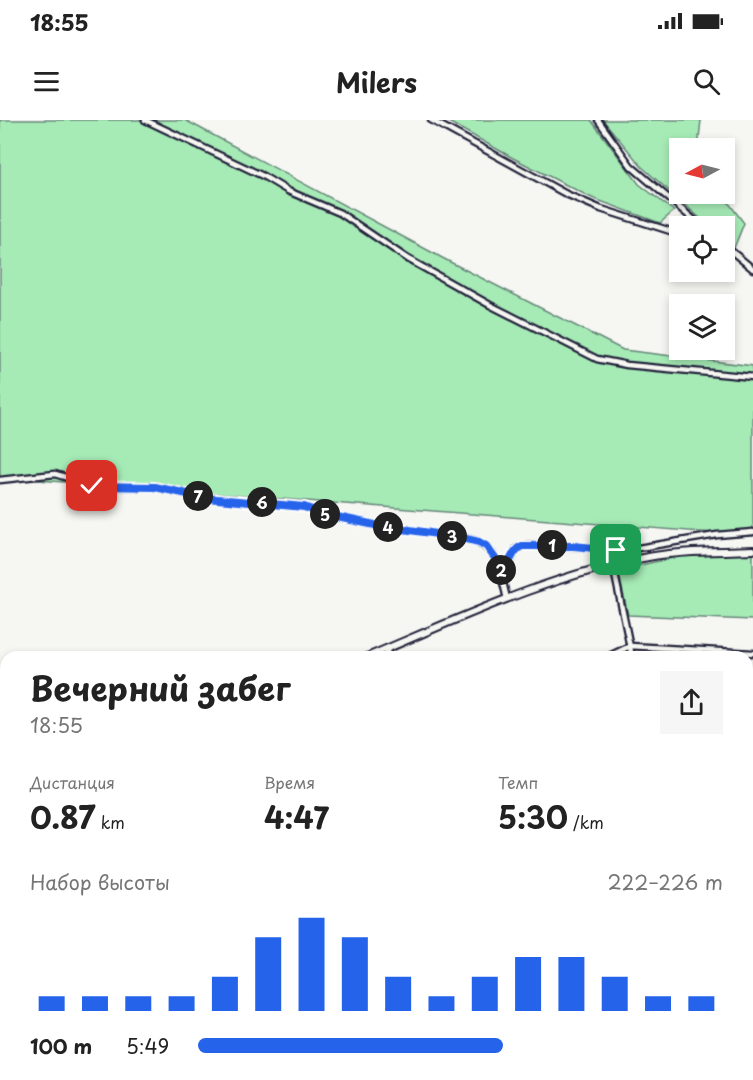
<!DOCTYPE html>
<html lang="ru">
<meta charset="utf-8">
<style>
:root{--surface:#fff;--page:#f6f6f6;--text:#222;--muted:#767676;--accent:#2563eb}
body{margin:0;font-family:"Playpen Sans",sans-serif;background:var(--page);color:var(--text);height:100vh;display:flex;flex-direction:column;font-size:22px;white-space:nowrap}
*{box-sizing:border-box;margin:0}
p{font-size:20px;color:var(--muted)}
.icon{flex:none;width:33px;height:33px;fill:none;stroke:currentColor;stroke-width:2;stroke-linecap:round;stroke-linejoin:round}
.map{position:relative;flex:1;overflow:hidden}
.panel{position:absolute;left:0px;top:531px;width:753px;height:429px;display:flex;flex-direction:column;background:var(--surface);border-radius:18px 18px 0 0;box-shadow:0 3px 9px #0003}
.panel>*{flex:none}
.needle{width:39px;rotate:263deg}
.buttons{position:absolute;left:669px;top:18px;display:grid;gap:12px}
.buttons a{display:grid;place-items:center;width:66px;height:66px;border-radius:0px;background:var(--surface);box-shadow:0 3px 9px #0003;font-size:30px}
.pin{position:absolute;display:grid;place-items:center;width:51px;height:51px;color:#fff;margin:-26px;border-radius:12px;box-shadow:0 3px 9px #0006}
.km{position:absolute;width:30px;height:30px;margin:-15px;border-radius:50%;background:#222;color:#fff;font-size:16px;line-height:30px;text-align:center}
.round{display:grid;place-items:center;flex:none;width:63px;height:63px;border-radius:0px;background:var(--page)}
.headline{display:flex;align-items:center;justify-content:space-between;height:102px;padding:0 30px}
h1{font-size:33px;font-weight:700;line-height:45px}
.figures{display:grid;grid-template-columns:repeat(3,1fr);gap:9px;height:102px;padding:6px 30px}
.figures div{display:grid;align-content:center}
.figures b{font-size:30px;font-weight:700}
.figures small{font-size:16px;font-weight:400}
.figures p{font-size:16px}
.chart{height:168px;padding:12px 30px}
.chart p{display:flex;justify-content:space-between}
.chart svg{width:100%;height:108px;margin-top:6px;stroke:var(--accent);stroke-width:6}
ul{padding:0 30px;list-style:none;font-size:20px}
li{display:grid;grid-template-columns:96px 72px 1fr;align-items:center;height:45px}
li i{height:15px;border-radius:8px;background:var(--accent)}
.status{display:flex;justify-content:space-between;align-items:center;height:42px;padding:0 30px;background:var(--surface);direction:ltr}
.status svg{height:16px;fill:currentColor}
header{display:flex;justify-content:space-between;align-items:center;height:78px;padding:0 30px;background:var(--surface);font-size:27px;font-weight:700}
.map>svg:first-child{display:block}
</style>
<div class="status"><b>18:55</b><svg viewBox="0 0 49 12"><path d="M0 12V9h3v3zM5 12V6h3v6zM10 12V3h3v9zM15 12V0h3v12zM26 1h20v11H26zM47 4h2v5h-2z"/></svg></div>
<header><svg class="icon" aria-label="menu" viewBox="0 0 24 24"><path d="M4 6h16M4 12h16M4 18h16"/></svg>Milers<svg class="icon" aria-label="search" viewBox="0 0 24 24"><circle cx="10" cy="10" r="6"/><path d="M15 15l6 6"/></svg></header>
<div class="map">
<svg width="753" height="960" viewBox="0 0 753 960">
<rect width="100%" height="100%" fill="#f6f6f2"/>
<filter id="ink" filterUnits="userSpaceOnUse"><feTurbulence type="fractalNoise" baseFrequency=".0167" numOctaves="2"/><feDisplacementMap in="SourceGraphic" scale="12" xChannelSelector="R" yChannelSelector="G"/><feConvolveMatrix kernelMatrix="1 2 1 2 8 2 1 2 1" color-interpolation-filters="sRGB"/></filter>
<g filter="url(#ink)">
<g fill="#a6ebb6" stroke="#648678" stroke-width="1.5">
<path d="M0 0H185L448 141 623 230 753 246V416L0 357Z"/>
<path d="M445 0H591L639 64 674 91 660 103 592 78 513 38Z"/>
<path d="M603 0H701L698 28H680V74H722L744 103 734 128 725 120 724 106H709L642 47Z"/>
<path d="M753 434V500L628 495 618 450 682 436Z"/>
<path d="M0 768 6 775V862L0 855Z"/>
<path d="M87 954H181L167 960H89Z"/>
<path d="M204 954C218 954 251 950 260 960H209Z"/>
<path d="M334 954H484L482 960H339Z"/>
</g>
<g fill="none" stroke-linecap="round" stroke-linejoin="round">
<g stroke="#638fa8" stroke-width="1.5">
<path d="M0 660 5 668"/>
<path d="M438 954 439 960"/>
</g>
<defs>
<g id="minor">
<path d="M145 0 263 56 288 71 340 93 408 139 490 185 597 239 627 245 753 257"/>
<path d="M431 0 566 74 601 89 680 114"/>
<path d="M598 0 631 46 701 106"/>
<path d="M724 125 753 149"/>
<path d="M0 360 55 354 98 367H155L206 378 304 387 323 394 375 405 458 417 479 422 492 433 500 450 507 479"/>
<path d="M613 445 632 537"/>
<path d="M500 450 510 443 516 429 527 425 632 429 717 415 753 412"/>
<path d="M386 529 389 537"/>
<path d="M607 537 630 526 753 533"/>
<path d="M747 591 753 578"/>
<path d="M747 644 753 649"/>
<path d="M0 764 6 760"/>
<path d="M747 857 753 845"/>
<path d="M653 954 655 960"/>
<path d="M691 954 694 960"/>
<path d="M558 960 560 954"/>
</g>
<g id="major">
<path d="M367 537C458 499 550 455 648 437 682 431 718 431 753 430"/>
<path d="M0 687 6 685"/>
<path d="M0 874 6 881"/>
<path d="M70 954 75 960"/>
</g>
</defs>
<use href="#minor" stroke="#22223b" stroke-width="9"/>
<use href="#major" stroke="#22223b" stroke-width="10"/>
<use href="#minor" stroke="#f6f6f2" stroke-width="4.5"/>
<use href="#major" stroke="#f6f6f2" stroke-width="6"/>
</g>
</g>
<g fill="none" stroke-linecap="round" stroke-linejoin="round" filter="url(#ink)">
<defs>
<path id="route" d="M92 366 155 367 206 378 304 387 323 394 375 405 458 417 479 422 486 426 497 441 500 450C513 445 510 431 522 426H573L616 430"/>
</defs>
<use href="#route" stroke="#fff" stroke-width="12"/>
<use href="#route" stroke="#2563eb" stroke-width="8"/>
</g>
</svg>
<div class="buttons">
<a><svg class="needle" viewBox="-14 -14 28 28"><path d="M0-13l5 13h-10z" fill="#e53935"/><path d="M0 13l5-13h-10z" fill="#767676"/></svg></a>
<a><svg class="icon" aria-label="locate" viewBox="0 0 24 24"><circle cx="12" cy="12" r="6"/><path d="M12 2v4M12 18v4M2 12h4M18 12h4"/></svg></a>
<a><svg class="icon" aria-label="layers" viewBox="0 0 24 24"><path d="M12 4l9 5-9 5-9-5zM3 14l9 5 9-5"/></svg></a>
</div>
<div class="pin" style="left:616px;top:430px;background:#1e9e55"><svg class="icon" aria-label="arrive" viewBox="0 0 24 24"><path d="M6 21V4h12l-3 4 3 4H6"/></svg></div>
<div class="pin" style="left:92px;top:366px;background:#d93025"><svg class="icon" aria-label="check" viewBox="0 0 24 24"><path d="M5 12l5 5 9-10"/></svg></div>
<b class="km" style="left:552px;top:425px">1</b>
<b class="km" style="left:501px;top:450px">2</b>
<b class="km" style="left:452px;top:416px">3</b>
<b class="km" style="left:388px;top:407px">4</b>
<b class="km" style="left:325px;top:394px">5</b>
<b class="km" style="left:262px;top:382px">6</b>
<b class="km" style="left:198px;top:376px">7</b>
<section class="panel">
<div class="headline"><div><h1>Вечерний забег</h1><p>18:55</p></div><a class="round"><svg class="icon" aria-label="share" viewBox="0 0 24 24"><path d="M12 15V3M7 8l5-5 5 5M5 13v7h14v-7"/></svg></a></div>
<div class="figures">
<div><p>Дистанция</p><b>0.87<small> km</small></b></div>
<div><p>Время</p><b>4:47</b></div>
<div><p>Темп</p><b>5:30<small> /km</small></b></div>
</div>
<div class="chart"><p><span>Набор высоты</span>222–226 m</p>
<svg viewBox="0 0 160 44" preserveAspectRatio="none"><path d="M5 44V38M15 44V38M25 44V38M35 44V38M45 44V30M55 44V14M65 44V6M75 44V14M85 44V30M95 44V38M105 44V30M115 44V22M125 44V22M135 44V30M145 44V38M155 44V38"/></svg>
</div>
<ul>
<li><b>100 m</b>5:49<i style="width:58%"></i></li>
</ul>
</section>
</div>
